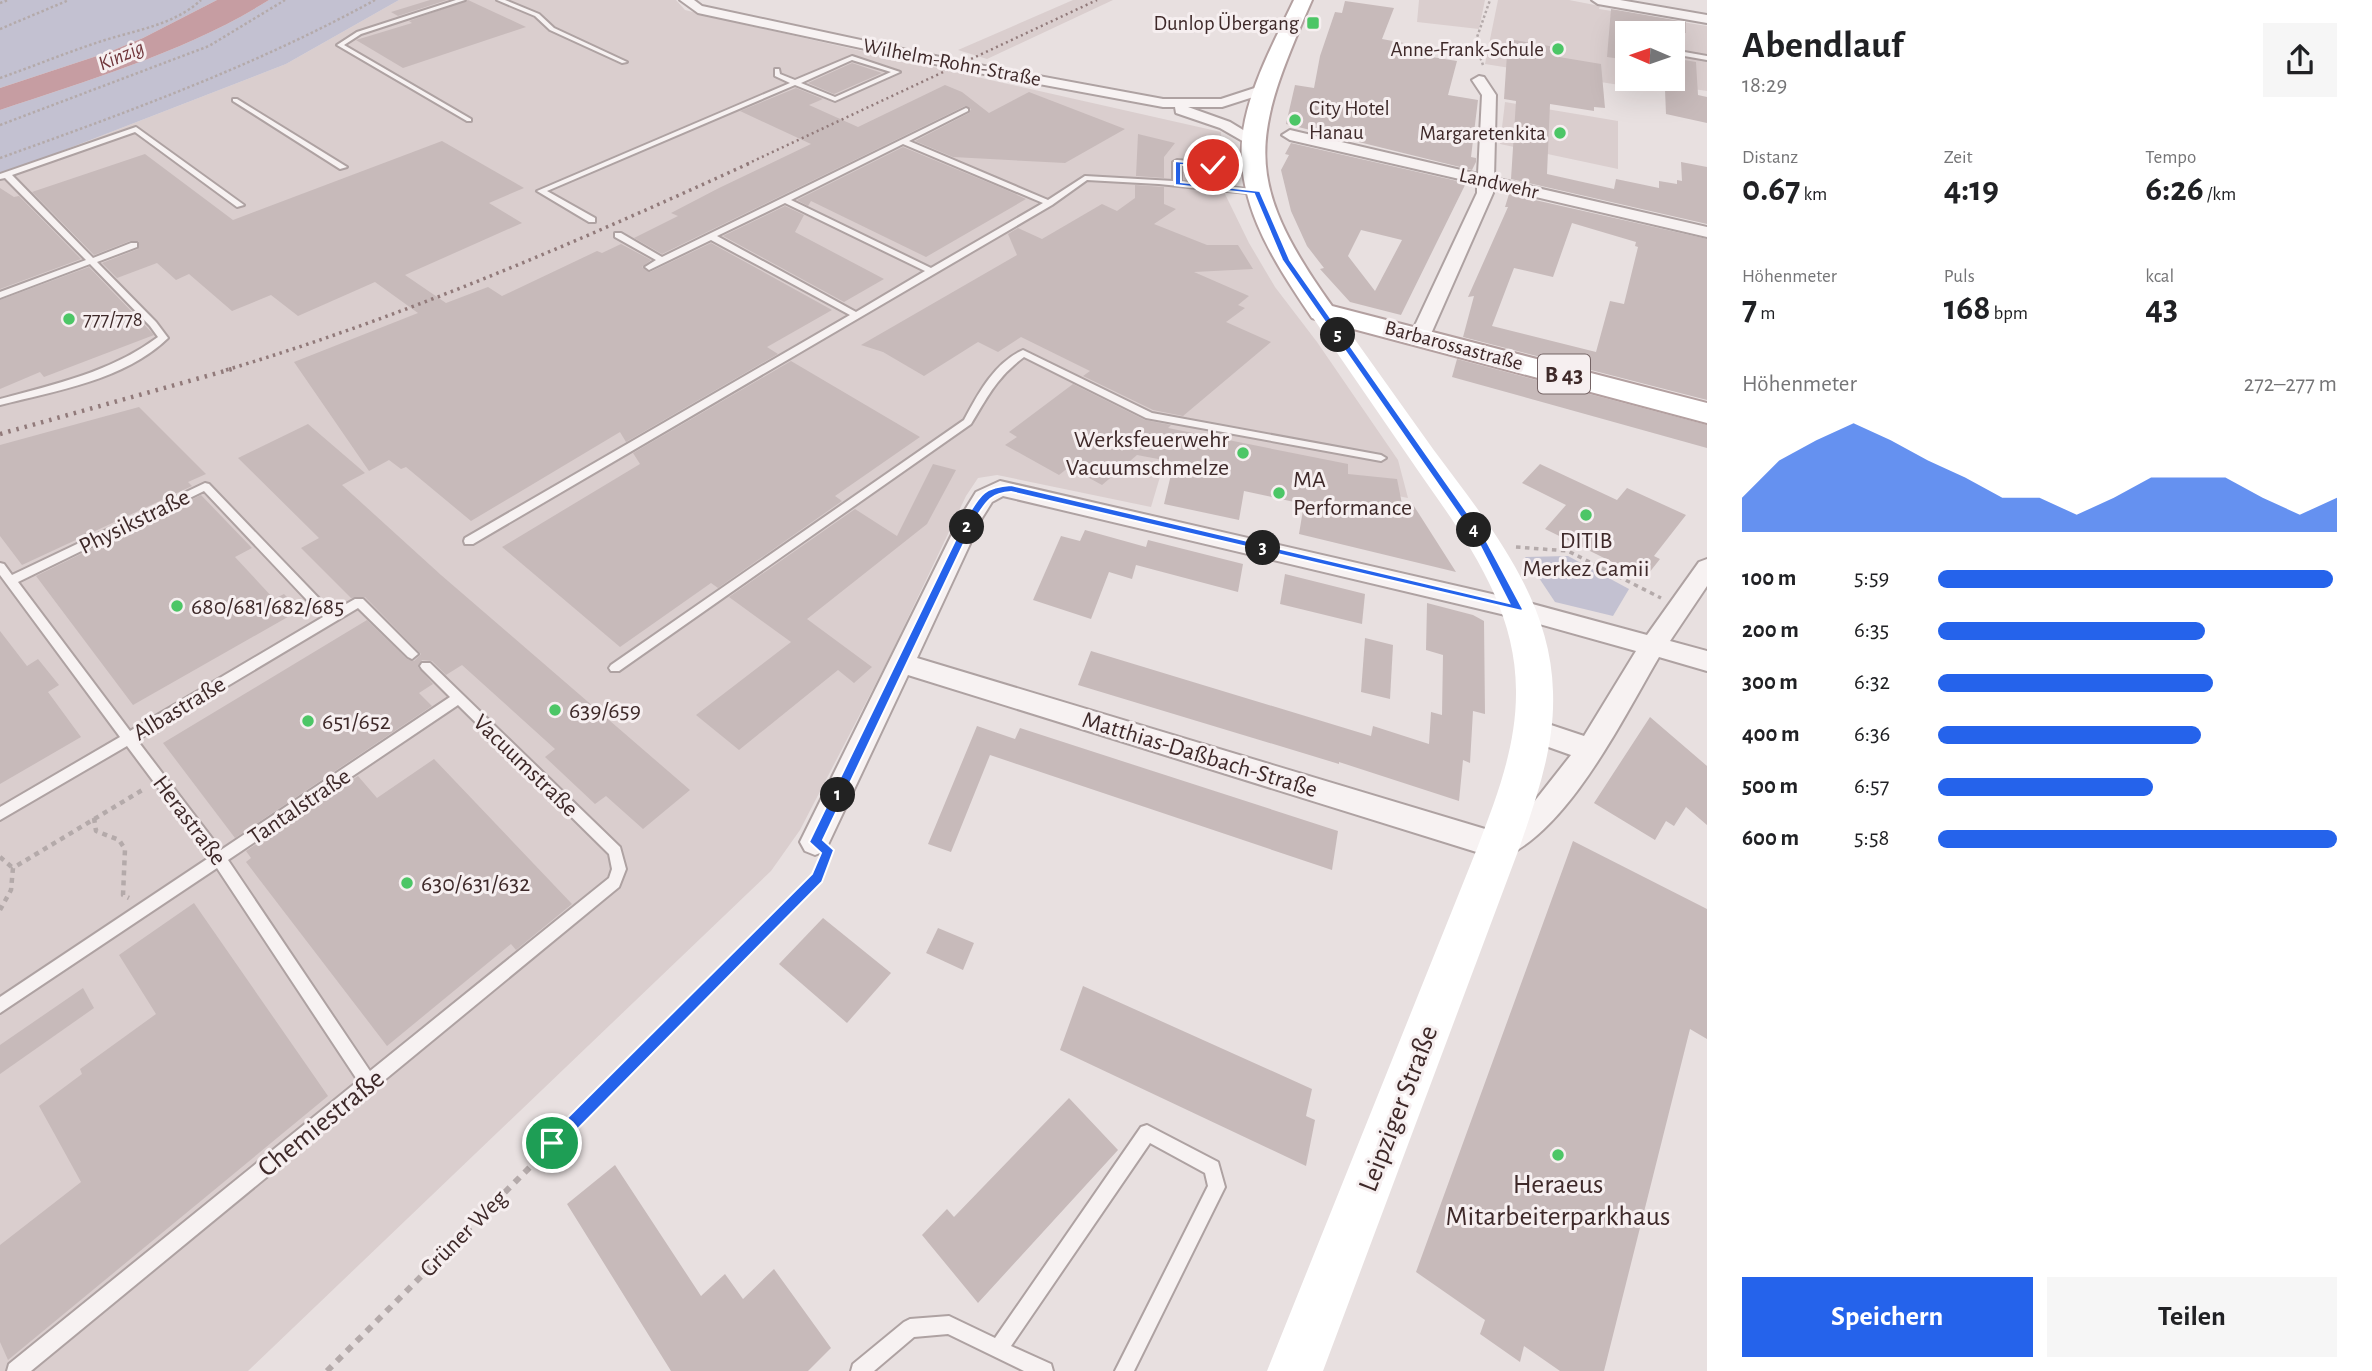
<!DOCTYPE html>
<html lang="de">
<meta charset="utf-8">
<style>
:root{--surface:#fff;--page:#f6f6f6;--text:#202124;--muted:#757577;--accent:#2563eb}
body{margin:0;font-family:"Alegreya Sans",sans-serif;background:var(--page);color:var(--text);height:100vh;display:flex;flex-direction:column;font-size:26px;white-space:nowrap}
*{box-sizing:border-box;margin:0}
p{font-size:23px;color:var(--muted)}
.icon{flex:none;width:38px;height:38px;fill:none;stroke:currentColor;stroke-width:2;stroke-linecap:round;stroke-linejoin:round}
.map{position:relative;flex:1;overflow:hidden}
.side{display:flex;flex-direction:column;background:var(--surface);width:665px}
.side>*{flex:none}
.needle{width:46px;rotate:272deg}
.controls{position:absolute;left:1615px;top:21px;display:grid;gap:14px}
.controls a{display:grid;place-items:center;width:70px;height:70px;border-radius:0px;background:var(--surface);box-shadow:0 7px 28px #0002;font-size:35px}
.pin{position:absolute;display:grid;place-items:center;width:60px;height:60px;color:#fff;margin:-30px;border:4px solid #fff;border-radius:50%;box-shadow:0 2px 7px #0007}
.km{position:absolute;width:35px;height:35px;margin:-18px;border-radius:50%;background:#222;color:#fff;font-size:19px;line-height:35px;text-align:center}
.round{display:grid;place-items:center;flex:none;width:74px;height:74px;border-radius:0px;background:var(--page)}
.headline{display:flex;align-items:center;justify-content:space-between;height:119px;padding:0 35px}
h1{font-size:38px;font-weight:700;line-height:52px}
.stats{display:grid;grid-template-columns:repeat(3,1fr);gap:10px;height:119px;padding:7px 35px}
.stats div{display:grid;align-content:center}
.stats b{font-size:35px;font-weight:700}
.stats small{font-size:19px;font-weight:400}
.stats p{font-size:19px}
.chart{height:196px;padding:14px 35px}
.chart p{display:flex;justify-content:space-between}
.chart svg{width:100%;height:126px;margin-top:7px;fill:var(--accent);opacity:.7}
.button{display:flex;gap:14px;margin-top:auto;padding:14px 35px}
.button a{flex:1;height:80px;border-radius:0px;background:var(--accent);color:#fff;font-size:28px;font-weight:700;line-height:80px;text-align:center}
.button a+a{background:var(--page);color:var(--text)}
ul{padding:0 35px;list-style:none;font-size:23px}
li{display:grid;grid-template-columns:112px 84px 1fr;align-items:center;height:52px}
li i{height:18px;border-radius:9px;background:var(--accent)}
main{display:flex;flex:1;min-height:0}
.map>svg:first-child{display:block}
</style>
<main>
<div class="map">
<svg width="1707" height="1371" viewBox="0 0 1707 1371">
<rect width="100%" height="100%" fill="#e8e0e0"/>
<g fill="#dacece" fill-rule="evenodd">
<path d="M399 0H676L685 10 733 22 1221 132 1225 194 1249 243 1275 287 1317 342 1398 460 1408 498 1168 450 1151 507 997 475 978 478 966 496 888 660 800 830 771 871 248 1371H0V175L286 64Z"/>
<path d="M1073 0H1113L987 59 958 50Z"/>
<path d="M1419 0H1485L1479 29 1417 22Z"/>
<path d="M1498 0H1569L1600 6 1599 9 1707 26V91L1659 84 1658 91 1485 64ZM1628 33H1673V79H1628Z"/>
<path d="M1505 102 1618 121V169L1500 144Z"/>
</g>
<g fill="#c3c1d1">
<path d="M0 0H217L143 38 109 52 0 88Z"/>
<path d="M269 0H399L286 64 0 175V110C91 79 188 51 269 0Z"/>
<path d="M1568 556 1629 589 1613 616 1555 602 1525 557Z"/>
</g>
<path fill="#c69da2" d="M217 0H269C188 51 91 79 0 110V88L109 52 143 38Z"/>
<g fill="#c7baba" fill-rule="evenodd">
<path d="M430 0H447L398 16 391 12Z"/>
<path d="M468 0 526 27 403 68 356 40 412 23 409 21Z"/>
<path d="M1345 1 1394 8 1382 39 1409 44 1407 53 1457 61 1448 95 1478 100 1471 157 1476 158V162L1472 170 1286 124 1295 85 1314 88 1320 56 1335 12 1342 13Z"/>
<path d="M1611 9 1686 22V33H1628V60L1607 57Z"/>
<path d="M1508 39 1561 48 1559 57 1601 64 1605 108 1594 107V111L1550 104 1547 174 1614 189 1616 179 1659 188V181L1677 184V180L1682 181 1681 162 1707 167V224L1511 179 1516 101 1504 99Z"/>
<path d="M1673 58 1696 62 1698 95 1707 97V123L1666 114 1665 90 1673 91Z"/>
<path d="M852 63 882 73 834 94 808 83Z"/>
<path d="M945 85 962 92 989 113 1029 92 1125 129 1065 163 953 157 915 141 969 113 971 109 965 106 662 254 634 238 678 216 671 213 719 188 811 144 740 111 796 88 823 99 809 105 858 127Z"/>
<path d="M1138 134 1175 143 1164 157V178L1136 176Z"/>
<path d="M442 141 524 188 489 203 522 223 405 275 446 303 488 287 502 296 597 251 602 253 621 244 651 260 642 267 650 272 711 243 832 310 767 347 778 354 626 442 620 432 471 521 406 467 401 469 389 460 369 471 294 362 418 313 375 282 298 316 271 295 232 311 189 274 176 280 157 263 117 278 102 263 138 249 139 241H130L94 255 32 192 145 154 233 220Z"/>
<path d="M1291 143 1466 183 1401 315 1350 302 1320 269 1324 268 1307 246 1291 211 1281 170 1289 155 1285 154ZM1361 230 1402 240 1375 291 1348 256Z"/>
<path d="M903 147 1004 189 1026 199 926 257 811 201 808 206 797 200Z"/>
<path d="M1135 185 1164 187V204L1176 209 1154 224 1207 245H1238L1253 269 1194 272 1249 296 1238 305 1245 308 1226 322 1271 342 1183 416 1153 410 1083 376 1090 371 1021 337 998 352 978 342 924 376 883 352 861 345 1017 255 1008 234 1018 228 1042 239 1102 204 1117 211 1135 198Z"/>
<path d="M0 188 14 197 19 196 81 259 0 289Z"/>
<path d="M1509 194 1707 239V400L1463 337 1474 296 1468 297 1508 207H1505ZM1572 223 1636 242 1635 246 1638 247 1624 304 1610 301 1596 352 1492 326 1514 268 1553 277Z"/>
<path d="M785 206 804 215 795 232 884 279 844 302 723 236Z"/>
<path d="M89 267 154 335 44 377 40 372 0 389V300Z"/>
<path d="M1457 359 1707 425V448L1452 377Z"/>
<path d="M791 361 920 437 835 496 842 501 718 588 711 583 620 647 502 547 640 464 633 453Z"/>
<path d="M1073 384 1145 420 1171 425 1168 428 1348 464V474L1397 479 1402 504 1412 503 1456 572 1299 534 1304 504 1244 491 1239 520 1164 504 1174 462 1137 455 1102 485 1069 467 1059 475 1005 445 1017 437 1009 432Z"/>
<path d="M139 407 206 474 188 482 192 486 22 565 0 536V445Z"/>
<path d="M308 424 365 473 342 485 441 575 690 790 643 829 606 796 595 804 545 757 555 749 462 665 446 675 432 661 422 660 418 667 433 684 419 693 432 706 235 838 163 743 367 620 407 659 414 661 421 654 365 597 351 598 301 548 319 538 238 458Z"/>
<path d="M933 464 956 470 927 524 807 619 872 667 854 683 838 670 739 750 696 715 791 642 729 597 855 509 897 536Z"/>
<path d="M1540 464 1617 500 1627 488 1686 515 1654 556 1660 559 1645 578 1545 529 1566 505 1522 483Z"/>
<path d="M201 495 252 548 235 557 274 599 284 594 300 610 133 705 36 576Z"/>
<path d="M1085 530 1146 547 1148 540 1243 564 1238 592 1136 565 1132 579 1109 572 1091 619 1033 600 1061 536 1080 541Z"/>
<path d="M1285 574 1365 594 1362 624 1280 604Z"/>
<path d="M1427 603 1473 615 1484 621 1485 714 1473 711 1470 763 1463 760 1459 801 1339 762V764L1078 685 1091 651 1371 736 1373 726 1429 744 1431 712 1442 715 1443 655 1426 650Z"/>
<path d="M0 631 27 666 38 659 59 685 48 692 81 737 0 784Z"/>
<path d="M1365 638 1393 645 1390 699 1361 692Z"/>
<path d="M1650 717 1707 766V825L1686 807 1674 826 1666 821 1655 840 1594 803Z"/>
<path d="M977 726 1015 739 1020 728 1338 831 1332 870 990 755 951 852 928 844Z"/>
<path d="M434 759 572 904 516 950 511 944 387 1046 246 862 251 858 246 851 358 776 377 798Z"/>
<path d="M1573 841 1707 909V1039L1690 1029 1604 1371H1560L1524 1346 1520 1362 1480 1334 1485 1320 1416 1272Z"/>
<path d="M194 903 328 1096 8 1360 0 1342V1245L81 1182 39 1106 82 1074 80 1069 156 1014 119 955Z"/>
<path d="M823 918 891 973 847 1023 779 964Z"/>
<path d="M938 928 974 943 963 970 926 953Z"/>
<path d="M1083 986 1312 1089 1306 1116 1315 1120 1306 1166 1060 1050Z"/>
<path d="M83 988 94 1008 0 1074V1045Z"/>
<path d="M1069 1098 1118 1150 978 1303 922 1235 947 1209 954 1217Z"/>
<path d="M615 1165 701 1296 725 1274 743 1299 774 1269 831 1348 808 1371H671L567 1204Z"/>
</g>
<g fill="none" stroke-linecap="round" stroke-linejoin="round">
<defs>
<g id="service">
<path d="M456 0H465L361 34 344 45 471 119V121H467L337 45 357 32Z"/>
<path d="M497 0H505L539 14 554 28 627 62 622 63 550 30 535 16Z"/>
<path d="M1673 50 1707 56V60L1673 54Z"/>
<path d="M852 56 900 72 835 101 795 85 547 191 595 218V222H589L537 191 790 83 775 76V69H779L780 74 795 80ZM852 60 891 72 835 97 801 83Z"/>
<path d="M233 99H237L347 167 340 169 233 101Z"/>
<path d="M966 108 968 109V111L909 141 1048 200 1085 176 1173 181V162L1177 160 1213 163 1217 165 1213 167 1181 165V182L1257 190 1261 192 1257 194 1159 184 1087 180 1052 205 473 544H465L464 541 465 538 850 315 711 240 649 270 645 267 656 260 615 237V233H621L662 257ZM903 144 1043 203 931 268 791 200ZM785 203 925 271 856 312 717 236Z"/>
<path d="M136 127 244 205 237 207 135 132 12 175 93 258 131 243H137V247L97 262 156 322 168 338C125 380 55 391 0 405V399C56 384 111 372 158 337L150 326 90 264 0 298V292L86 260 5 178 0 179V174Z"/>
<path d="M1023 350 1152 413 1381 455 1386 458 1381 461 1146 418 1024 357C997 377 988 396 971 424L619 671H611L609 668 611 665 964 420C978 394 994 363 1023 350Z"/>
<path d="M205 483 209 484 332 612 355 599H363L418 654 412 659 408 657 358 608 137 740 221 850 450 697 422 669 420 666 422 663H430L620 847 626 869 619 887 31 1371H7L9 1364 358 1081 217 868 0 1013V997L210 857 127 746 0 820V807L120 737 0 575V563L4 564 12 575ZM204 491 323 617 130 731 18 582ZM458 705 609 854 612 869 609 878 370 1071 228 860Z"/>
<path d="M1147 1125 1218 1162 1225 1187 1134 1371H1115L1208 1186 1205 1173 1150 1143 1011 1346 1051 1364 1053 1371H1024L948 1334 914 1337 874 1371H851L853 1364 904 1322 910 1319 949 1316 995 1338 1141 1127Z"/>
</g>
<g id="minor">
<path d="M680 0H694L702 6 963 62 1163 99H1221L1267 84 1274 88 1272 91 1222 107H1188L1230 122 1258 139 1261 142 1258 145 1253 147 1220 128 1176 113 1175 107H1163L963 70 698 13Z"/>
<path d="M1592 0H1620L1707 15V23L1598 4Z"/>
<path d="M1479 76 1484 77 1496 95 1494 178 1707 227V237L1493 187V193L1430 336 1420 342 1413 340 1410 336 1477 193V183L1290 140 1282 135 1290 130 1478 174 1482 95 1472 80Z"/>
<path d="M1000 481 1518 600 1647 635 1699 562 1707 559V586L1670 641 1707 651V671L1659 657C1623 718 1567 834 1499 859L908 675 825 851 815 855 805 851 800 842 960 518 976 492ZM1003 496 1518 618 1636 651 1584 736 1533 719 1523 722 1519 730 1523 738 1571 755 1534 802 1495 832 917 658 982 518 992 502Z"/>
</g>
<path id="primary" d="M1294 0H1312C1252 137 1241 179 1332 306L1707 403V423L1312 318C1272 259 1229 194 1245 120 1254 78 1276 38 1294 0Z"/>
</defs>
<use href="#service" stroke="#aea2a2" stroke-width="4"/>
<use href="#minor" stroke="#aea2a2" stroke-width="4"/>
<use href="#primary" stroke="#b3a0a0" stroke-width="4"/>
<g stroke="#b4aaaa" stroke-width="2.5" stroke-dasharray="2.5 2.5" stroke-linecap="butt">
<path d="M0 3 8 0"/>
<path d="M0 29 69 0"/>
<path d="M1483 65 1475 43 1490 0"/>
<path d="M0 78C34 66 68 52 102 41 136 30 174 25 201 0"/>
<path d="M0 125 209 46 285 0"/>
<path d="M0 158C128 112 255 66 375 0"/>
</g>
<path stroke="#b4aaaa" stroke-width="3.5" stroke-dasharray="4.5 4.5" stroke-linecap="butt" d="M1516 547 1568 551 1661 598"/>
<g stroke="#b4aaaa" stroke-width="4.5" stroke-dasharray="5 5" stroke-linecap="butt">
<path d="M94 818 96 831 119 840 125 849 123 895 129 898"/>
<path d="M0 857 13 868"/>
<path d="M0 910 11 890 13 868 144 789"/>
<path d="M737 958 817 878 821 866"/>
</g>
<path stroke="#b4aaaa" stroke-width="6" stroke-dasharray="7 7" stroke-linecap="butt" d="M327 1371 739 957"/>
<use href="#service" fill="#f7f2f2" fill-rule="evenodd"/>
<use href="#minor" fill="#f7f2f2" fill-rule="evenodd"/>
<path fill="#fff" fill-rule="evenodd" d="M1322 304 1331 306C1365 354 1399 401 1433 449 1487 522 1551 597 1553 692 1555 746 1537 796 1520 846L1323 1371H1267L1478 846C1497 796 1516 747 1516 693 1517 600 1457 528 1408 456 1375 408 1342 360 1309 312L1313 306Z"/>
<use href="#primary" fill="#fff" fill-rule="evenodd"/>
<path stroke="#917a7a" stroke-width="2.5" stroke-dasharray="2 3.5" stroke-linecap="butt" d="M747 164 1097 0"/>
<path stroke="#917a7a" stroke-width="3.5" stroke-dasharray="2.5 4.5" stroke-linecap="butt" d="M226 370C407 316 579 241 750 163"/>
<path stroke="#917a7a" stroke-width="4.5" stroke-dasharray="2.5 6" stroke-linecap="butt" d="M0 434 232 369"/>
</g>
<path fill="#2563eb" stroke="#fff" stroke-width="2" d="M1175 161 1216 165H1181V182L1260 191 1290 260 1485 538 1523 609 1522 611 1011 492C991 493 986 502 976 518L823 840 834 850 822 882 558 1149 552 1151 547 1149 545 1143 547 1138 812 874 821 853 809 842 966 518C980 495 983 487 1011 485L1509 603 1478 542 1282 260 1254 194 1175 185Z"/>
<g fill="#4cc666" stroke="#f6eff0" stroke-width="2.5">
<rect x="1306" y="16" width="14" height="14" rx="3.5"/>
<circle cx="1558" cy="49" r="7"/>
<circle cx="1295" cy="120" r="7"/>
<circle cx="1560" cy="133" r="7"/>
<circle cx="69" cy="319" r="7"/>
<circle cx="1243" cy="453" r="7"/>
<circle cx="1279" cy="493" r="7"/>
<circle cx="1586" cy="515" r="7"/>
<circle cx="177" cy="606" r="7"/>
<circle cx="555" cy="710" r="7"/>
<circle cx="308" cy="721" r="7"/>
<circle cx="407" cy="883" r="7"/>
<circle cx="1558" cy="1155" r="7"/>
</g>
<g text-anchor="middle" stroke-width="6" stroke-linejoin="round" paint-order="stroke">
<g font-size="21" fill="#3e2929" stroke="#f6eff0" text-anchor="end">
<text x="1299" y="30">Dunlop Übergang</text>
<text x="1544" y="56">Anne-Frank-Schule</text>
<text x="1309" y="115" text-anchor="start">City Hotel<tspan x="1309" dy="24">Hanau</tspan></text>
<text x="1546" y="140">Margaretenkita</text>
<text x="83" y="326" text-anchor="start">777/778</text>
</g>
<g font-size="21" font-style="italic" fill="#70363b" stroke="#f6eff0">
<text transform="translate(121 55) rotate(-23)" y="7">Kinzig</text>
</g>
<g font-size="21" fill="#3e2929" stroke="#f6eff0">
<text transform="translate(952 62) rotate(11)" y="7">Wilhelm-Rohn-Straße</text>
<text transform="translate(1499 183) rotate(13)" y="7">Landwehr</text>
<text transform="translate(1454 345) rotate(15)" y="7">Barbarossastraße</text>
</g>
<rect fill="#f6eff0" stroke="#756465" stroke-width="2" x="1538" y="354.5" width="52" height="39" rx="5"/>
<g font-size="23" font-weight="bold" fill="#3e2929">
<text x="1564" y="382">B 43</text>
</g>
<g font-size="24" fill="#3e2929" stroke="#f6eff0" text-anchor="start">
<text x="1229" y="447" text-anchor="end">Werksfeuerwehr<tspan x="1229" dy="28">Vacuumschmelze</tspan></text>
<text x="1293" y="487">MA<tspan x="1293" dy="28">Performance</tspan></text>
<text x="1586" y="548" text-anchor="middle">DITIB<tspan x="1586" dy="28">Merkez Camii</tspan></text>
<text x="191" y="614">680/681/682/685</text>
<text x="569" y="718">639/659</text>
<text x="322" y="729">651/652</text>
<text x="421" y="891">630/631/632</text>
</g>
<g font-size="24" fill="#3e2929" stroke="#f6eff0">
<text transform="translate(134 521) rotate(-26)" y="8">Physikstraße</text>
<text transform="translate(179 708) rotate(-31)" y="8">Albastraße</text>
<text transform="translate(1200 754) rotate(17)" y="8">Matthias-Daßbach-Straße</text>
<text transform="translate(526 765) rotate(44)" y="8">Vacuumstraße</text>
<text transform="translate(299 806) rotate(-34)" y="8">Tantalstraße</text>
<text transform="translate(190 820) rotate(53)" y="8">Herastraße</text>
<text transform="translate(463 1233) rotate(-45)" y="8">Grüner Weg</text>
</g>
<g font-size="28" fill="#3e2929" stroke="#f6eff0">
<text transform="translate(1397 1108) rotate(-69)" y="10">Leipziger Straße</text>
<text transform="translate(320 1122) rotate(-39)" y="10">Chemiestraße</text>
</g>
<g font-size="28" fill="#3e2929" stroke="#f6eff0">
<text x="1558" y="1193">Heraeus<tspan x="1558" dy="32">Mitarbeiterparkhaus</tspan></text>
</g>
</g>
</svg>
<div class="controls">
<a><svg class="needle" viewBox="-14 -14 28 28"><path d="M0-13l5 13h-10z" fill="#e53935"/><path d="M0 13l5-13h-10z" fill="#757577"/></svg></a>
</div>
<div class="pin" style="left:552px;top:1143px;background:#1e9e55"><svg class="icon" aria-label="arrive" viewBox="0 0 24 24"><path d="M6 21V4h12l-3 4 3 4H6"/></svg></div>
<div class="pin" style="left:1213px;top:165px;background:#d93025"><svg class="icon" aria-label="check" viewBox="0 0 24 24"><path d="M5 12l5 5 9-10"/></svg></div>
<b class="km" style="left:838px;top:795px">1</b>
<b class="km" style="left:967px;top:527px">2</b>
<b class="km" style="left:1263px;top:548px">3</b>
<b class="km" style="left:1474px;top:530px">4</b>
<b class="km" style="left:1338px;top:335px">5</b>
</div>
<section class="side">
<div class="headline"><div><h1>Abendlauf</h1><p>18:29</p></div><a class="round"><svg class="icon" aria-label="share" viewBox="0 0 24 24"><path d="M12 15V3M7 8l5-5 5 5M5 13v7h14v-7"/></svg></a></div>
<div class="stats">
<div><p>Distanz</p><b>0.67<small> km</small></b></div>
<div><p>Zeit</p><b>4:19</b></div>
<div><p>Tempo</p><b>6:26<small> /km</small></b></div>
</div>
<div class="stats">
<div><p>Höhenmeter</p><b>7<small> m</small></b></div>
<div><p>Puls</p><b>168<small> bpm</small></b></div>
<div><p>kcal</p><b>43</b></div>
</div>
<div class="chart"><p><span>Höhenmeter</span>272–277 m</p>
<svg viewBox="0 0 160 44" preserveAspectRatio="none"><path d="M0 44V32L10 19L20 12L30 6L40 12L50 19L60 25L70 32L80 32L90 38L100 32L110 25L120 25L130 25L140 32L150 38L160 32V44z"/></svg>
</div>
<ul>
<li><b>100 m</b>5:59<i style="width:99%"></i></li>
<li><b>200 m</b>6:35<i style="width:67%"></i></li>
<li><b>300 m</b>6:32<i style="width:69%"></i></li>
<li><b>400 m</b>6:36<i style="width:66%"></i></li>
<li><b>500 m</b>6:57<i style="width:54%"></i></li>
<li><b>600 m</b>5:58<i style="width:100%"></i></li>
</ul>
<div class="button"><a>Speichern</a><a>Teilen</a></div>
</section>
</main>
